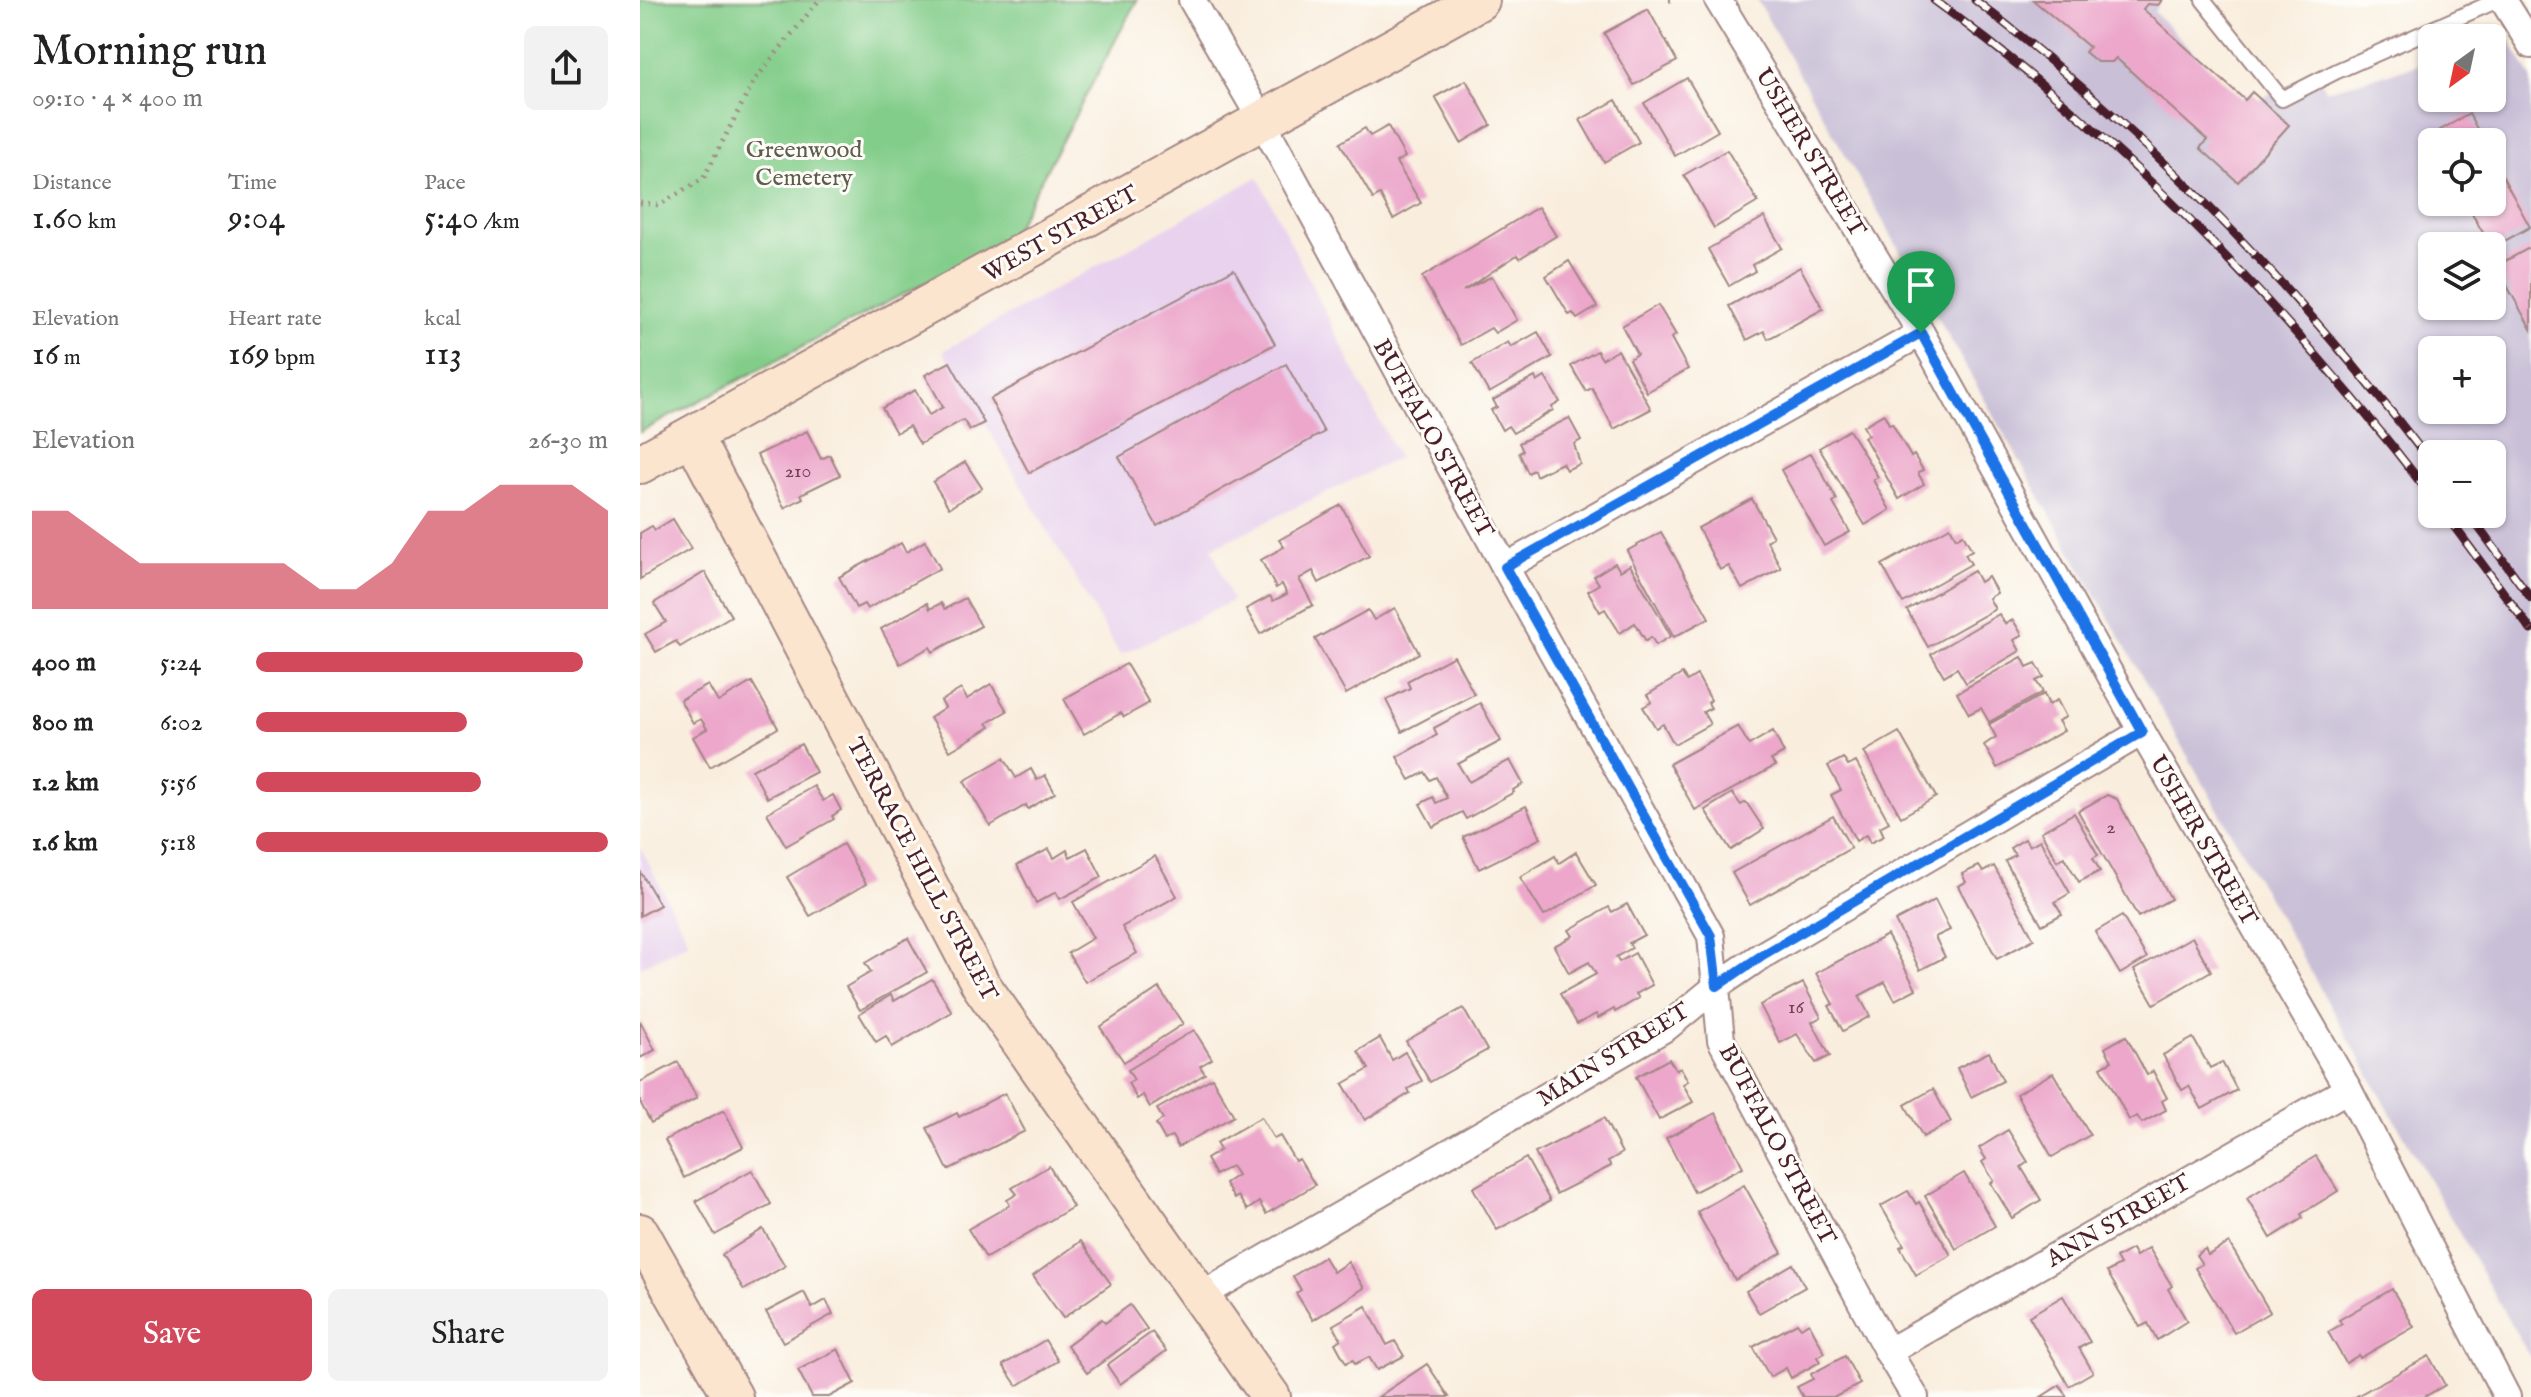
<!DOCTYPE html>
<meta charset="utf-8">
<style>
:root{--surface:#fff;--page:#f2f2f2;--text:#222;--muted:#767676;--accent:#d1495b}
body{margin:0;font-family:"IM FELL English",serif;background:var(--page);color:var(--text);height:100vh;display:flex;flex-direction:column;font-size:30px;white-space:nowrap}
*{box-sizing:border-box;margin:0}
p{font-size:26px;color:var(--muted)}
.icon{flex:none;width:44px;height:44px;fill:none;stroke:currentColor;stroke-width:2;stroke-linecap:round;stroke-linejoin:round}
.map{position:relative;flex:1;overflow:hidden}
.side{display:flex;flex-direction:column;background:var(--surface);width:640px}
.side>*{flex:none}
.needle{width:52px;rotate:213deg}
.buttons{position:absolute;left:1778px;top:24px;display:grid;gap:16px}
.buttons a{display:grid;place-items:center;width:88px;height:88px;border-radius:12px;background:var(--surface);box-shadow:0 2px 6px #0004;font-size:40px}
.pin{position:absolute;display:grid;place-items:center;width:68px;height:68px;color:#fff;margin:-82px -34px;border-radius:50% 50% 50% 0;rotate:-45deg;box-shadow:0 0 8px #0007}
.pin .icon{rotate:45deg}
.round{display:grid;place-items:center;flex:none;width:84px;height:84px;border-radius:12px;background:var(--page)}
.headline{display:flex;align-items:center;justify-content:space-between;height:136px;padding:0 32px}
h1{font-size:44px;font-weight:600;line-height:60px}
.metrics{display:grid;grid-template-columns:repeat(3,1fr);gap:12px;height:136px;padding:8px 32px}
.metrics div{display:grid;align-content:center}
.metrics b{font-size:34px;font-weight:600}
.metrics small{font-size:22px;font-weight:400}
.metrics p{font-size:22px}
.chart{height:224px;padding:16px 32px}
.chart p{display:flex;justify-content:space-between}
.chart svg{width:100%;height:144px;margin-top:8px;fill:var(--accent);opacity:.7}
.cta{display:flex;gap:16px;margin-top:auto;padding:16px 32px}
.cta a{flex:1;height:92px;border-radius:12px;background:var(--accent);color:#fff;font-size:32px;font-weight:600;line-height:92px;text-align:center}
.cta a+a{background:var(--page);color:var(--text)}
ul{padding:0 32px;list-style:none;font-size:26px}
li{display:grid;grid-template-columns:128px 96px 1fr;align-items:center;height:60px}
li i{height:20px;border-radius:10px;background:var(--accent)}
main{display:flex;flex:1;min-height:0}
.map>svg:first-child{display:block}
</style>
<main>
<section class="side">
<div class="headline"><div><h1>Morning run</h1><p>09:10 · 4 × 400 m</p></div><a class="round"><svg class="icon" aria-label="share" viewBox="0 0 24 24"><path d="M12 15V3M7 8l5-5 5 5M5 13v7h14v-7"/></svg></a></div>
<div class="metrics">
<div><p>Distance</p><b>1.60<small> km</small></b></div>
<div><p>Time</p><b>9:04</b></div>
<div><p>Pace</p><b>5:40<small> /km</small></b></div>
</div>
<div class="metrics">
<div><p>Elevation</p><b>16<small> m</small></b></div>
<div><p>Heart rate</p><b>169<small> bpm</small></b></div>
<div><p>kcal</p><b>113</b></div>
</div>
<div class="chart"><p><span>Elevation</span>26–30 m</p>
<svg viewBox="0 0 160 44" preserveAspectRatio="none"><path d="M0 44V14L10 14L20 22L30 30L40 30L50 30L60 30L70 30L80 38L90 38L100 30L110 14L120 14L130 6L140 6L150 6L160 14V44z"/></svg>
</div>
<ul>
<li><b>400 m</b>5:24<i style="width:93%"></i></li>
<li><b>800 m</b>6:02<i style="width:60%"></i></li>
<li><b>1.2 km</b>5:56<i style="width:64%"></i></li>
<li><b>1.6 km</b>5:18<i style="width:100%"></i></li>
</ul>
<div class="cta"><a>Save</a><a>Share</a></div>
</section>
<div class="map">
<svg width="1891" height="1397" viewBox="0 0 1891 1397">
<rect width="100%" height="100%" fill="#fdfcf7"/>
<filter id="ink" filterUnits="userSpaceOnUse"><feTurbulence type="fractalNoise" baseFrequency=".0125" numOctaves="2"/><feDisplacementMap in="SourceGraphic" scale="16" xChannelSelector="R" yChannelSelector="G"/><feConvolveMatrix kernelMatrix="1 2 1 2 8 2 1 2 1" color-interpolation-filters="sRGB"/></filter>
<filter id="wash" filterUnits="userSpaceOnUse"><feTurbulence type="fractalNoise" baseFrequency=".006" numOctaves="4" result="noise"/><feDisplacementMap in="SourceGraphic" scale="32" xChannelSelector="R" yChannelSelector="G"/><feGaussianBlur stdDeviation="1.8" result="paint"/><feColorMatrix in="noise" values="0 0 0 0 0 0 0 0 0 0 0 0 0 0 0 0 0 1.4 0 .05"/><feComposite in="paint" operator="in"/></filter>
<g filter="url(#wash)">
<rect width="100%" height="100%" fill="#f9eede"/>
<g fill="#e8d2ee">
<path d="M618 177 758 458 572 548 592 601 480 655 303 351Z"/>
<path d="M0 847 49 942 0 967Z"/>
</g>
<path fill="#c9bfd7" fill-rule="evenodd" d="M1117 0H1521L1514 12 1601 100 1609 94 1618 99 1678 72 1685 91 1792 61V98H1852V44L1869 39 1891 78V1359ZM1792 142H1852V202H1792ZM1792 246H1852V306H1792ZM1792 350H1852V410H1792ZM1792 454H1852V514H1792Z"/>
<path fill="#83cd8a" stroke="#66765a" stroke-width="2" d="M0 0H497L370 238 0 432Z"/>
<g id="blocks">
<g fill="#eca7cb">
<path d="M1393 0H1522L1518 5 1507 4 1503 9 1605 100 1612 92 1649 125 1598 182 1560 148 1567 140 1476 58 1472 62H1457L1445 52 1449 47Z"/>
<path d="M1008 9 1037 61 994 85 964 33Z"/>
<path d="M1047 78 1078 131 1035 156 1004 103Z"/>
<path d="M826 80 851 125 821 143 795 97Z"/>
<path d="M976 100 999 142 964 162 940 120Z"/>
<path d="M1829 114 1844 142H1793L1789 136Z"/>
<path d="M748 126 765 157 756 162 781 203 753 219 740 195 733 199 700 143 725 128 730 136Z"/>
<path d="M1087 150 1118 202 1074 228 1044 175Z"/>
<path d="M1852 157 1890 227 1852 248 1825 202H1852Z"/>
<path d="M898 207 916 236 880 258 877 255 823 291 852 276 877 320 855 333 851 328 821 345 782 277Z"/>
<path d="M1124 217 1142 248 1112 265 1115 271 1089 286 1068 249Z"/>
<path d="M1891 247V329L1856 266Z"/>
<path d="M929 261 957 307 937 319 933 313 929 315 906 276Z"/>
<path d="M1160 267 1183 309 1128 339 1124 331 1107 340 1089 306Z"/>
<path d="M594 269 635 344 389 473 350 399Z"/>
<path d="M1018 305 1036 335 1031 338 1048 369 1007 392 989 359 997 354 982 326Z"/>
<path d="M898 332 912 357 849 393 832 363 868 342 871 347Z"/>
<path d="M978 350 1011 409 974 429 952 388 946 391 931 366 957 351 962 359Z"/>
<path d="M310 362 344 423 330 430 323 420 280 444 269 426 256 433 242 408 275 390 289 415 303 407 285 375Z"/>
<path d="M646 364 684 432 517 526 479 457Z"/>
<path d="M895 377 897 382 905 377 920 402 912 407 913 410 873 433 868 426 862 430 851 410 857 407 853 400Z"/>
<path d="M1244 414 1249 424 1252 423 1271 457 1274 455 1283 470 1278 473 1284 484 1259 499 1224 437 1228 435 1223 426Z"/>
<path d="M929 418 941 440 934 444 940 464 926 470 922 463 896 476 894 470 888 473 879 453 883 451 879 443Z"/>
<path d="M1209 430 1238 477 1233 480 1250 510 1225 525 1179 448Z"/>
<path d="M167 431 181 459 190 455 200 475 161 494 163 498 144 508 117 455Z"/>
<path d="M1171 453 1197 500 1193 503 1210 532 1184 546 1141 470Z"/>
<path d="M325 462 342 488 309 508 293 482Z"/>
<path d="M1112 499 1133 537 1127 541 1141 568 1102 589 1089 566 1080 570 1058 528Z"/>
<path d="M701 505 729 556 679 583 673 571 659 579 673 605 620 634 606 609 630 596 633 601 647 594 642 584 636 588 621 560 644 547 639 540Z"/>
<path d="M33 519 51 549 0 579V533L12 526 15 530Z"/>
<path d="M1310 527 1316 538 1323 534 1332 550 1325 554 1331 564 1263 603 1242 565Z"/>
<path d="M1021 532 1069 618 1034 637 987 551Z"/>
<path d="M285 541 300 568 227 609 224 604 216 608 199 577 261 543 266 552Z"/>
<path d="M975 563 980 571 990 565 1031 636 1016 645 1011 637 1006 641 995 623 980 633 965 609 960 612 948 591 959 584 954 576Z"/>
<path d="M1334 571 1340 582 1348 577 1357 593 1349 598 1355 609 1288 647 1267 610Z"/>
<path d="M65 572 91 616 40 647 36 641 16 652 5 634 26 622 14 603Z"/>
<path d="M325 598 341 626 293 652 290 647 260 664 241 629 287 603 290 609 301 603 305 609Z"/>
<path d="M755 608 779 653 706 694 675 639 728 610 734 620Z"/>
<path d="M1359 614 1365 624 1373 620 1382 635 1374 640 1380 651 1326 683 1317 668 1304 676 1291 654Z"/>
<path d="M814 656 834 694 762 732 746 700 770 688 767 681Z"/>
<path d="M1382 657 1387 667 1396 663 1404 677 1396 681 1403 692 1349 722 1341 708 1329 714 1317 693Z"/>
<path d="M486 664 509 703 484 717 481 713 444 734 424 699Z"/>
<path d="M1042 674 1047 681 1057 675 1071 700 1068 703 1071 708 1063 712 1070 724 1034 744 1023 724 1016 728 1003 707 1012 702 1007 695Z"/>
<path d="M112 682 138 728 70 767 53 737 67 729 61 719 53 723 40 700 68 685 78 702Z"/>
<path d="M351 684 367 711 347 723 350 727 310 751 290 718 305 708 301 701 321 689 327 699Z"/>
<path d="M1404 694 1409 705 1417 700 1426 717 1418 721 1424 731 1357 768 1344 745 1356 737 1349 724Z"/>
<path d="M840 703 861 741 818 764 829 782 870 760 883 784 873 790 874 792 826 819 822 812 793 827 780 804 793 797 796 803 807 798 796 777 790 780 785 772 770 780 757 757 797 735 794 728Z"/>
<path d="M1098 726 1109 745 1133 731 1144 753 1131 760 1135 766 1055 810 1029 764Z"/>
<path d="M1259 732 1296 797 1261 817 1224 752Z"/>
<path d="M161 744 176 772 127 798 112 770Z"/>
<path d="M364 758 376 778 391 769 397 780 405 775 415 793 388 809 386 805 350 826 324 781Z"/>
<path d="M1203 758 1208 766 1216 762 1249 822 1240 827 1244 836 1230 843 1226 835 1216 841 1191 795 1201 790 1188 766Z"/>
<path d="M174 786 183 801 193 795 201 810 192 816 194 819 146 846 127 813Z"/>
<path d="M1092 793 1101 805 1106 802 1124 829 1091 850 1065 810Z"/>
<path d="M1467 795 1477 799 1531 899 1498 917 1438 811Z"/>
<path d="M886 806 901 838 839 869 823 837Z"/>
<path d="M1434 813 1458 855 1453 858 1460 871 1439 882 1424 857 1417 861 1401 832Z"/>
<path d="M1193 816 1211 848 1110 905 1092 873Z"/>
<path d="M1385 839 1389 846 1400 840 1430 893 1415 902 1422 914 1402 925 1365 861 1375 855 1370 848Z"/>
<path d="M203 844 226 884 170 916 147 877Z"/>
<path d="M447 848 462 877 420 899 416 892 396 903 377 865 409 849 414 858 427 850 430 857Z"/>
<path d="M936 852 956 885 904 916 880 877 915 856 919 863Z"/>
<path d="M515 856 537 896 482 927 497 953 445 982 428 953 453 938 433 902Z"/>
<path d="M1339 866 1343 872 1354 866 1394 939 1357 959 1318 886 1326 882 1322 874Z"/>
<path d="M0 871 20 905 0 916Z"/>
<path d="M1295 900 1310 930 1295 937 1305 957 1280 970 1255 921Z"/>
<path d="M987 904 1004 935 989 943 992 948 976 957 979 962 995 953 1012 985 996 994 999 998 975 1012 974 1009 958 1018 956 1014 937 1024 920 994 956 974 949 962 929 973 914 946 933 936 929 930 969 907 972 912Z"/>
<path d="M1482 916 1507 958 1480 974 1455 932Z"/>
<path d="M1247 935 1276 989 1255 1000 1245 982 1219 996 1230 1016 1203 1031 1189 1006 1193 1004 1176 973Z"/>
<path d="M1552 937 1571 971 1514 1004 1494 970Z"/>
<path d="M268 938 287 972 220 1010 206 987 231 972 225 963Z"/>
<path d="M292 979 312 1012 252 1047 246 1036 236 1042 219 1014 251 995 254 1001Z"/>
<path d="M1163 983 1181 1017 1172 1022 1190 1056 1176 1063 1157 1034 1140 1043 1120 1005Z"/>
<path d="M519 988 543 1024 484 1062 460 1027Z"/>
<path d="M823 1008 847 1050 790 1082 766 1041Z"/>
<path d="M0 1021 15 1050 0 1058Z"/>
<path d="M554 1030 572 1059 560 1066 565 1074 510 1107 503 1095 497 1099 488 1083 494 1080 488 1070Z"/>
<path d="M1486 1036 1507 1075 1513 1071 1527 1098 1522 1101 1526 1110 1502 1123 1497 1116 1489 1120 1461 1067 1472 1061 1465 1048Z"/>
<path d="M740 1038 752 1060 765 1052 782 1081 768 1089 770 1093 725 1120 703 1084 729 1069 718 1051Z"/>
<path d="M1553 1038 1570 1068 1582 1062 1597 1090 1562 1109 1549 1086 1542 1090 1523 1055Z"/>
<path d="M1349 1052 1363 1081 1331 1097 1317 1068Z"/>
<path d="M1029 1059 1036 1070 1041 1068 1048 1081 1043 1084 1053 1102 1019 1120 996 1077Z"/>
<path d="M38 1062 57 1098 11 1123 0 1102V1082Z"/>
<path d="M1413 1073 1450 1135 1412 1157 1376 1094Z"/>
<path d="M572 1078 594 1116 538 1147 532 1136 525 1140 516 1124 523 1119 517 1109Z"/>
<path d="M1293 1089 1311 1122 1283 1137 1265 1105Z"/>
<path d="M365 1093 385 1131 308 1170 287 1128 317 1113 319 1117Z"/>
<path d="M84 1110 103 1147 44 1178 25 1140Z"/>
<path d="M1076 1113 1103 1167 1054 1192 1026 1138Z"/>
<path d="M621 1117 634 1139 640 1136 655 1161 659 1159 675 1185 626 1214 619 1202 607 1210 598 1196 594 1199 585 1183 597 1175 591 1166 575 1175 566 1159 580 1150 576 1143Z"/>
<path d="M964 1118 982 1153 968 1161 971 1166 916 1194 895 1153Z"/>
<path d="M1368 1130 1388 1162 1381 1167 1401 1200 1372 1218 1351 1183 1354 1181 1342 1162 1346 1159 1339 1148Z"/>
<path d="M1676 1156 1698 1191 1661 1214 1663 1218 1631 1238 1607 1198Z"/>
<path d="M886 1158 910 1201 857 1230 833 1188Z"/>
<path d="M409 1166 433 1207 346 1258 328 1229 370 1205 367 1200 377 1194 372 1188Z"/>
<path d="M112 1170 131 1204 75 1235 56 1201Z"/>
<path d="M1324 1173 1355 1226 1316 1249 1285 1196Z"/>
<path d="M1104 1185 1142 1253 1095 1280 1057 1212Z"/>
<path d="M1268 1191 1276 1204 1279 1202 1311 1255 1276 1275 1260 1247 1264 1245 1241 1206Z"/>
<path d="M123 1229 145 1266 104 1290 82 1255Z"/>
<path d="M441 1241 471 1284 423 1318 393 1276Z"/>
<path d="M1589 1243 1630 1312 1594 1333 1555 1268 1562 1264 1556 1255 1565 1249 1568 1255Z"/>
<path d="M1509 1248 1532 1286 1528 1289 1547 1321 1517 1340 1508 1323 1500 1327 1467 1272 1480 1265 1476 1258 1492 1249 1496 1256Z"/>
<path d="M684 1257 693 1272 708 1262 724 1288 673 1320 656 1293 661 1290 653 1276Z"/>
<path d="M1153 1264 1165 1287 1119 1313 1106 1291Z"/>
<path d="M1752 1289 1774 1327 1720 1358 1719 1355 1706 1363 1688 1332 1702 1324 1699 1320Z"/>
<path d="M164 1292 172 1308 186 1300 193 1314 143 1342 126 1312Z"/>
<path d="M1423 1296 1450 1342 1439 1348 1453 1372 1429 1386 1389 1316Z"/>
<path d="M490 1305 507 1329 447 1373 427 1345 462 1319 465 1323Z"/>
<path d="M726 1306 747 1345 755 1341 764 1356 737 1370 729 1357 715 1364 713 1360 706 1363 695 1343 701 1339 693 1325Z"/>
<path d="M1157 1323 1161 1328 1169 1323 1185 1353 1177 1357 1180 1362 1151 1378 1146 1368 1130 1377 1113 1347Z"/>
<path d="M512 1332 526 1351 480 1384 467 1365Z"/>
<path d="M405 1340 418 1361 377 1386 363 1365Z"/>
<path d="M198 1349 215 1383 189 1397H172L158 1370Z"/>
<path d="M1205 1356 1220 1384 1195 1397H1163L1157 1387 1173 1379 1171 1374Z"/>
<path d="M1789 1356 1805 1385 1784 1397H1715Z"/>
<path d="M787 1364 809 1397H738Z"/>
<path d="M1420 1385 1427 1397H1401Z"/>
</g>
</g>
</g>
<g filter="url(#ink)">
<use href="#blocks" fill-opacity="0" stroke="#a28684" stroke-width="2"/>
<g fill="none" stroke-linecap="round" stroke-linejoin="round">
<defs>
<path id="lane" d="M1563 0 1642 99 1697 71 1858 0"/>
<g id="street">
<path d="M552 0 622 121 865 567 1071 936 1081 1040 1248 1352 1275 1397"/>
<path d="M1078 0 1281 333 1502 732 1708 1089 1867 1397"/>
<path d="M1863 0 1891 45"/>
<path d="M865 567 1281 333"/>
<path d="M562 1295 1027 1027 1077 986 1121 956 1502 732"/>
<path d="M1248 1352 1708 1089"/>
</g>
<g id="secondary">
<path d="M53 437 341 985 631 1397"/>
<path d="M0 464 840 0"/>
<path d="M0 1233 93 1397"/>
</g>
</defs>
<use href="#lane" stroke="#a28684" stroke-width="18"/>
<use href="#street" stroke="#a28684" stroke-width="30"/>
<use href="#secondary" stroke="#a28684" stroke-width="42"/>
<g stroke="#a28684" stroke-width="5" stroke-dasharray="2 6" stroke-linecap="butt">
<path d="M1029 0H1035"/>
<path d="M0 203 19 205 63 179 114 81 179 0"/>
</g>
<use href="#lane" stroke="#fff" stroke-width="14"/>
<use href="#street" stroke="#fff" stroke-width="26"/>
<use href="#secondary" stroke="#fce5cf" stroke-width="38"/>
<defs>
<g id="rail">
<path d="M1294 0C1485 140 1648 310 1792 497"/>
<path d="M1335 0C1509 134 1659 290 1792 464"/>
<path d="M1805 514 1891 630"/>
<path d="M1829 514 1891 598"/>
</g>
</defs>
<use href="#rail" stroke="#4a1f2b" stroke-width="9"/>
<use href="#rail" stroke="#fdfcf7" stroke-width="6" stroke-dasharray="18" stroke-linecap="butt"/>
</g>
</g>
<g fill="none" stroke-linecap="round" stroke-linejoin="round" filter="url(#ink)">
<defs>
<path id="route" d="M1281 333 1502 732 1121 956 1077 986 1071 936 865 567Z"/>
</defs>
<use href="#route" stroke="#fff" stroke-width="16"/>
<use href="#route" stroke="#1a73e8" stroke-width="10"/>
</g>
<g text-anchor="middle" stroke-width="6" stroke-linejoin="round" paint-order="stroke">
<g font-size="20" fill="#724153">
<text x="158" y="477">210</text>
<text x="1471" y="833">2</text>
<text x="1156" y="1013">16</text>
</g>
<g font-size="24" fill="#5e5c4c" stroke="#fdfcf7">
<text x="164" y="157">Greenwood<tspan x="164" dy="28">Cemetery</tspan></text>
</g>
<g font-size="24" fill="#4a1f2b" stroke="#fdfcf7">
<text transform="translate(1171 152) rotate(59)" y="8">USHER STREET</text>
<text transform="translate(420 233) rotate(-29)" y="8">WEST STREET</text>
<text transform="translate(794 438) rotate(61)" y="8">BUFFALO STREET</text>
<text transform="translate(1564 840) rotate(60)" y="8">USHER STREET</text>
<text transform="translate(283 869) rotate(62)" y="8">TERRACE HILL STREET</text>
<text transform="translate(973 1054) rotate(-32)" y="8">MAIN STREET</text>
<text transform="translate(1138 1144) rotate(62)" y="8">BUFFALO STREET</text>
<text transform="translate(1478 1220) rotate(-30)" y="8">ANN STREET</text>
</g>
</g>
</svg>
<div class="buttons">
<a><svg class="needle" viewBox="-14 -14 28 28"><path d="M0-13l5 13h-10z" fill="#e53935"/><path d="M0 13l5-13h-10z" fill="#767676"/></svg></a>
<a><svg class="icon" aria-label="locate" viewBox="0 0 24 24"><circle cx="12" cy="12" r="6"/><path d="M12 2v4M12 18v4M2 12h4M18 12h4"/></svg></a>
<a><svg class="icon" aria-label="layers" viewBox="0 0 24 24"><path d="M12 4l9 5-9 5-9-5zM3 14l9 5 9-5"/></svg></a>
<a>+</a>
<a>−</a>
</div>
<div class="pin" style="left:1281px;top:333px;background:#1e9e55"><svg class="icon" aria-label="arrive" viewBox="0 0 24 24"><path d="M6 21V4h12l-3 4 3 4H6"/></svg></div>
</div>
</main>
